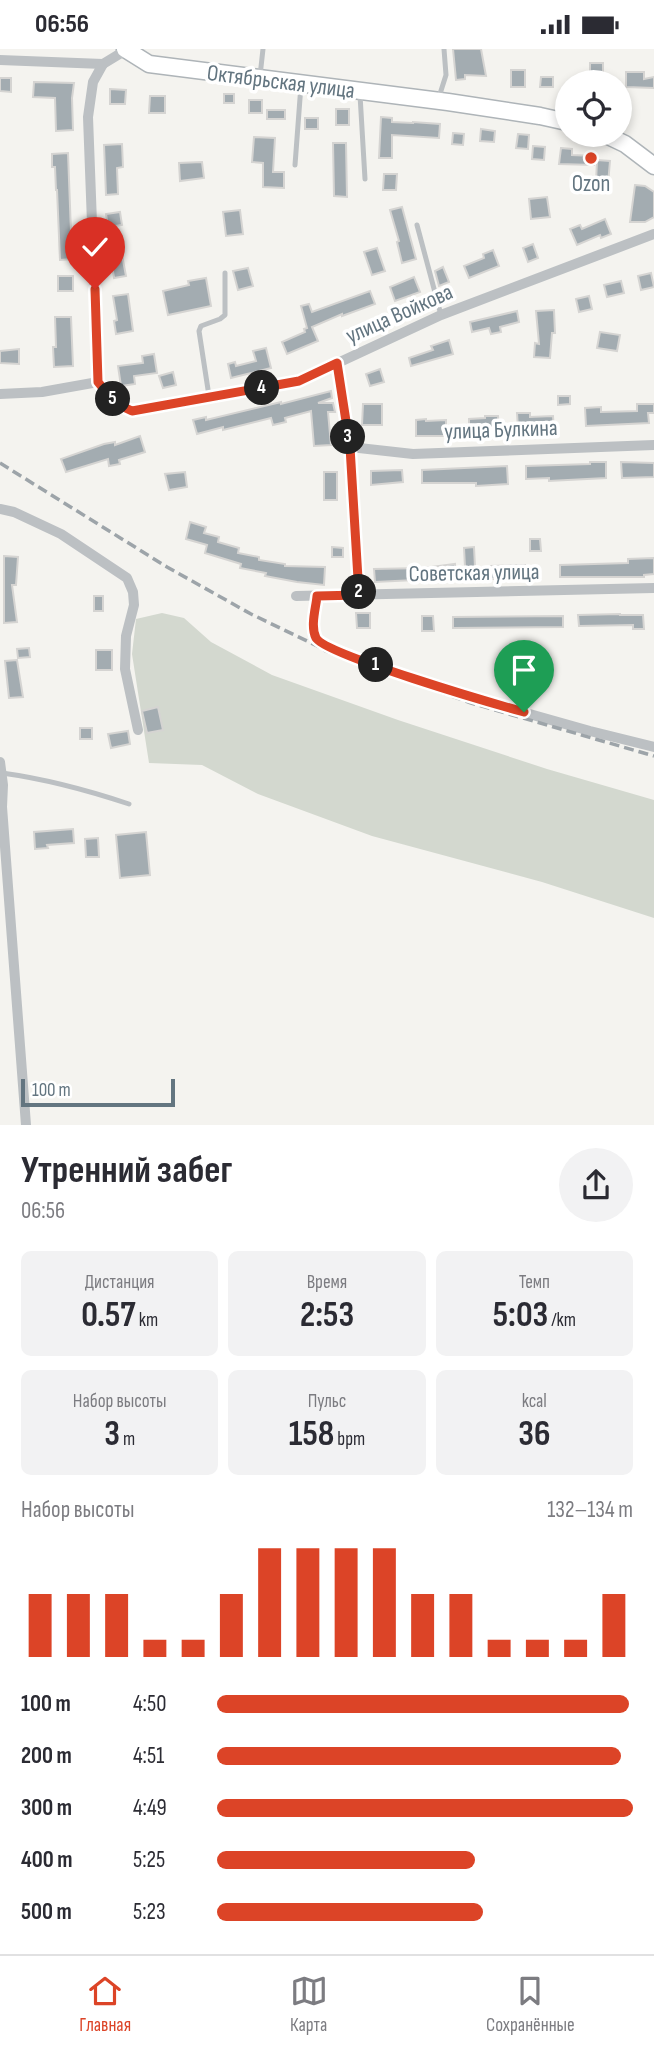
<!DOCTYPE html>
<html lang="ru">
<meta charset="utf-8">
<style>
:root{--surface:#fff;--page:#f2f2f3;--text:#2b2b33;--muted:#7c7c81;--line:#e1e1e2;--accent:#dc4427}
body{margin:0;font-family:"Sofia Sans Condensed",sans-serif;background:var(--page);color:var(--text);height:100vh;display:flex;flex-direction:column;font-size:26px;white-space:nowrap}
*{box-sizing:border-box;margin:0}
p{font-size:23px;color:var(--muted)}
.icon{flex:none;width:38px;height:38px;fill:none;stroke:currentColor;stroke-width:2;stroke-linecap:round;stroke-linejoin:round}
.map{position:relative;height:1076px;overflow:hidden}
.sheet{display:flex;flex-direction:column;background:var(--surface);flex:1}
.sheet>*{flex:none}
.controls{position:absolute;left:555px;top:21px;display:grid;gap:14px}
.controls a{display:grid;place-items:center;width:77px;height:77px;border-radius:50%;background:var(--surface);box-shadow:0 4px 10px #0003;font-size:35px}
.scale{position:absolute;left:21px;bottom:18px;width:154px;box-sizing:border-box;padding-left:7px;border:4px solid #637580;border-top:0;font-size:19px;line-height:24px;white-space:nowrap;color:#637580;-webkit-text-stroke:5px #fff;paint-order:stroke}
.pin{position:absolute;display:grid;place-items:center;width:60px;height:60px;color:#fff;margin:-72px -30px;border-radius:50% 50% 50% 0;rotate:-45deg;box-shadow:0 0 7px #0007}
.pin .icon{rotate:45deg}
.km{position:absolute;width:35px;height:35px;margin:-18px;border-radius:50%;background:#222;color:#fff;font-size:19px;line-height:35px;text-align:center}
.round{display:grid;place-items:center;flex:none;width:74px;height:74px;border-radius:37px;background:var(--page)}
.overview{display:flex;align-items:center;justify-content:space-between;height:119px;padding:0 21px}
h1{font-size:38px;font-weight:700;line-height:52px}
.metrics{display:grid;grid-template-columns:repeat(3,1fr);gap:10px;height:119px;padding:7px 21px}
.metrics div{display:grid;align-content:center;border-radius:10px;background:var(--page);text-align:center}
.metrics b{font-size:35px;font-weight:700}
.metrics small{font-size:19px;font-weight:400}
.metrics p{font-size:19px}
.chart{height:196px;padding:14px 21px}
.chart p{display:flex;justify-content:space-between}
.chart svg{width:100%;height:126px;margin-top:7px;stroke:var(--accent);stroke-width:6}
ul{padding:0 21px;list-style:none;font-size:23px}
li{display:grid;grid-template-columns:112px 84px 1fr;align-items:center;height:52px}
li i{height:18px;border-radius:9px;background:var(--accent)}
.status{display:flex;justify-content:space-between;align-items:center;height:49px;padding:0 35px;background:var(--surface);direction:ltr}
.status svg{height:19px;fill:currentColor}
.menu{display:flex;justify-content:space-around;align-items:center;height:98px;border-top:2px solid var(--line);background:var(--surface);font-size:19px;color:var(--muted)}
.menu a{display:grid;justify-items:center;gap:4px}
.menu .current{color:var(--accent)}
.map>svg:first-child{display:block}
</style>
<div class="status"><b>06:56</b><svg viewBox="0 0 49 12"><path d="M0 12V9h3v3zM5 12V6h3v6zM10 12V3h3v9zM15 12V0h3v12zM26 1h20v11H26zM47 4h2v5h-2z"/></svg></div>
<div class="map">
<svg width="654" height="1076" viewBox="0 0 654 1076">
<rect width="100%" height="100%" fill="#f4f3ef"/>
<path fill="#d3d8cf" d="M162 564 184 569 211 593 272 626 398 671 547 720 654 751V869L542 833 372 787 258 745 202 716 149 714 132 605 136 570Z"/>
<g fill="#a3acb1" stroke="#d5d4d2" stroke-width="2">
<path d="M453 0H481L486 27 465 26V30L456 31Z"/>
<path d="M590 14H603V31L590 30Z"/>
<rect x="511" y="21" width="14" height="17"/>
<path d="M626 23H644V30L654 28V39L626 38Z"/>
<path d="M541 28H553V38H540Z"/>
<path d="M0 29H11V43L0 42Z"/>
<path d="M34 33 74 34 72 49 73 81 56 82 55 49 33 48Z"/>
<path d="M110 40 126 41 125 55H110Z"/>
<rect x="224" y="45" width="10" height="9"/>
<path d="M150 47H165V64H149Z"/>
<rect x="249" y="51" width="13" height="13"/>
<rect x="336" y="60" width="13" height="16"/>
<rect x="267" y="61" width="18" height="9"/>
<path d="M381 68 392 69V73L413 74V73L440 75 439 89 392 86V109H379Z"/>
<rect x="305" y="69" width="13" height="11"/>
<path d="M481 80 495 82 494 93 480 92Z"/>
<path d="M453 84 464 85 463 96 452 95Z"/>
<path d="M518 85 529 86 528 100 516 99Z"/>
<path d="M254 88 275 89 273 123H284V139L263 138V114L252 113Z"/>
<path d="M333 94H346L347 148 334 147Z"/>
<path d="M122 95 123 118 117 119 118 145 106 146 104 96Z"/>
<path d="M533 97 545 98 544 111 532 110Z"/>
<path d="M561 99 572 100V106L594 107V116L559 115Z"/>
<path d="M68 104 72 210 60 211 57 141H56L55 118H52V105Z"/>
<path d="M597 111 610 112 608 135 596 134Z"/>
<path d="M202 113 204 129 180 132 179 114Z"/>
<path d="M384 125H397L396 141H383Z"/>
<path d="M635 136 645 137 654 143V168L645 173H630Z"/>
<path d="M547 148 550 168 531 170 529 150Z"/>
<path d="M402 158 416 210 402 214 397 193 399 192 390 161Z"/>
<path d="M240 161 243 185 226 187 223 163Z"/>
<path d="M120 163 122 176 108 178 106 165Z"/>
<path d="M605 170 611 185 601 189 600 186 577 196 570 180 580 176 582 180Z"/>
<path d="M120 195 126 227 114 229 111 209H109L107 197Z"/>
<path d="M533 195 538 209 528 213 523 199Z"/>
<path d="M377 199 385 222 372 226 364 203Z"/>
<path d="M493 201 499 217 469 229 464 217 484 209 483 205Z"/>
<path d="M443 218 449 233 439 237 435 222Z"/>
<path d="M248 219 253 237 238 241 233 222Z"/>
<path d="M651 224 654 238 641 241 638 227Z"/>
<rect x="58" y="227" width="15" height="15"/>
<path d="M414 228 420 243 395 252 390 238Z"/>
<path d="M206 229 211 257 168 266 163 242 189 236 188 232Z"/>
<path d="M621 232 624 244 607 248 604 236Z"/>
<path d="M370 242 375 255 342 267V265L312 278 318 292 287 305 282 293 305 283 304 280 307 279 301 257 309 255 312 263Z"/>
<path d="M128 245 133 282 116 285 114 272 117 271 113 247Z"/>
<path d="M589 247 592 260 579 263 576 250Z"/>
<path d="M554 261 555 284H552L550 309 534 308 535 294 539 295 536 262Z"/>
<path d="M517 262 519 273 500 278 501 283 491 285 489 279 472 283 470 273Z"/>
<path d="M55 268H71L73 317 54 318 53 298H56Z"/>
<path d="M600 283 620 286 617 302 597 299Z"/>
<path d="M449 291 453 305 411 317 409 309 433 301 431 297Z"/>
<path d="M266 299 271 319 231 329 228 315 235 313 236 317 256 312 253 302Z"/>
<path d="M19 300V315L0 314V302Z"/>
<path d="M154 305 157 324 134 327 135 335 121 337 118 317 143 314 142 307Z"/>
<path d="M380 320 384 333 370 337 366 325Z"/>
<path d="M173 323 176 336 163 339 159 327Z"/>
<path d="M331 342 332 349 318 354H333L335 363H328L331 396 314 397 311 362 285 369 286 373 273 376 271 369 223 381V378L197 385 193 371 206 368V371L281 353V355Z"/>
<path d="M558 347H570V355L558 356Z"/>
<path d="M363 355H382V376H362Z"/>
<path d="M637 355H654V364H648L649 374 586 377 585 359 601 358V363L637 362Z"/>
<path d="M517 364H530V368L553 367 554 382 539 383V379H518Z"/>
<path d="M485 367H498L499 386H469V370L485 369Z"/>
<path d="M426 370V372L446 371V387H416V371Z"/>
<path d="M140 387 145 403 119 411 120 415 109 417 108 410 66 423 61 410 104 395 115 393V396Z"/>
<path d="M590 413H606V429L549 432V429L526 430V417L590 415Z"/>
<path d="M621 413 654 414V428L622 429Z"/>
<path d="M507 417 508 435 476 437V434H422V421Z"/>
<path d="M402 421 403 433 371 436V422Z"/>
<path d="M185 423 187 438 169 441 165 425Z"/>
<rect x="324" y="423" width="13" height="28"/>
<path d="M190 473 206 478 204 484 219 488 218 493 239 499 238 504 259 508V511L285 515V517L325 518 324 536 297 533 265 527 266 524 240 519 241 515 205 504 207 496 186 490Z"/>
<path d="M530 490H540L541 502H530Z"/>
<path d="M332 498 343 499V508H332Z"/>
<path d="M474 498 475 518H465L464 499Z"/>
<path d="M4 507 18 508 16 536H12L17 573 4 574Z"/>
<path d="M654 509V525L644 526V528H560V516L628 514V510Z"/>
<path d="M455 515 456 529 375 533 374 520 424 519Z"/>
<path d="M525 516V529L491 530V517Z"/>
<rect x="94" y="547" width="9" height="15"/>
<path d="M356 564H370V579H357Z"/>
<path d="M620 565V566H643L644 580H633V576L579 577 578 566Z"/>
<path d="M422 567H433L434 582H422Z"/>
<path d="M563 567V578L453 579V568Z"/>
<path d="M29 599 30 608 18 609 17 600Z"/>
<rect x="96" y="601" width="16" height="20"/>
<path d="M17 611 23 648 9 649 5 612Z"/>
<path d="M158 658 163 681 147 684 142 662Z"/>
<rect x="80" y="679" width="12" height="11"/>
<path d="M128 682 130 695 111 699 108 685Z"/>
<path d="M73 780 74 794 47 796 48 799 35 800 34 783Z"/>
<path d="M146 783 150 826 120 829 116 786Z"/>
<path d="M98 789 99 808H86L85 790Z"/>
</g>
<g fill="none" stroke-linecap="round" stroke-linejoin="round">
<defs>
<g id="secondary">
<path d="M125 0 149 15 448 53 540 67 567 73"/>
<path d="M606 86 625 95 654 117"/>
</g>
</defs>
<use href="#secondary" stroke="#aeb4b8" stroke-width="19"/>
<g stroke="#bcc0c3" stroke-width="5">
<path d="M260 27 263 0"/>
<path d="M360 46 365 130"/>
<path d="M439 48 446 26 444 0"/>
<path d="M295 116 301 36"/>
<path d="M417 176 441 266"/>
<path d="M209 347 199 282 201 277 220 270 225 266V224"/>
<path d="M2 724C46 730 87 741 129 755"/>
</g>
<g stroke="#bcc0c3" stroke-width="10">
<path d="M0 11 103 15 126 1"/>
<path d="M337 314 350 398 359 546"/>
<path d="M98 333 115 353 132 362 299 332 441 266 654 185"/>
<path d="M98 333 88 68 93 33 103 15"/>
<path d="M0 345 42 343 98 333"/>
<path d="M350 398 413 405 654 396"/>
<path d="M0 460 14 463 61 485 127 529 133 543 134 556 126 587 125 620 138 681"/>
<path d="M296 547 654 539"/>
<path d="M317 547C315 569 307 583 327 599L458 645 590 682 654 698"/>
<path d="M0 713 3 736 2 758 26 1076"/>
</g>
<use href="#secondary" stroke="#fff" stroke-width="16"/>
<path stroke="#9da4a9" stroke-width="3.5" stroke-dasharray="10 5" stroke-linecap="butt" d="M0 414 167 518 251 565 336 606 471 654 654 707"/>
</g>
<g fill="none" stroke-linecap="round" stroke-linejoin="round">
<defs>
<path id="route" d="M95 240 98 333 115 354 132 362 299 332 337 314 350 398 359 546 317 547C316 559 310 577 316 589 326 606 495 655 524 663"/>
</defs>
<use href="#route" stroke="#fff" stroke-width="14"/>
<use href="#route" stroke="#dc4427" stroke-width="9"/>
</g>
<circle fill="#dc4427" stroke="#fff" stroke-width="2.5" cx="591" cy="109" r="7"/>
<g text-anchor="middle" stroke-width="7" stroke-linejoin="round" paint-order="stroke">
<g font-size="23" fill="#637580" stroke="#fff">
<text transform="translate(281 32) rotate(7)" y="8">Октябрьская улица</text>
<text transform="translate(399 264) rotate(-24)" y="8">улица Войкова</text>
<text transform="translate(501 380) rotate(-2)" y="8">улица Булкина</text>
<text transform="translate(474 523) rotate(-1)" y="8">Советская улица</text>
</g>
<g font-size="23" fill="#637580" stroke="#fff">
<text x="591" y="142">Ozon</text>
</g>
</g>
</svg>
<div class="controls">
<a><svg class="icon" aria-label="locate" viewBox="0 0 24 24"><circle cx="12" cy="12" r="6"/><path d="M12 2v4M12 18v4M2 12h4M18 12h4"/></svg></a>
</div>
<div class="scale">100 m</div>
<div class="pin" style="left:524px;top:663px;background:#1e9e55"><svg class="icon" aria-label="arrive" viewBox="0 0 24 24"><path d="M6 21V4h12l-3 4 3 4H6"/></svg></div>
<div class="pin" style="left:95px;top:240px;background:#d93025"><svg class="icon" aria-label="check" viewBox="0 0 24 24"><path d="M5 12l5 5 9-10"/></svg></div>
<b class="km" style="left:376px;top:616px">1</b>
<b class="km" style="left:359px;top:543px">2</b>
<b class="km" style="left:348px;top:388px">3</b>
<b class="km" style="left:262px;top:339px">4</b>
<b class="km" style="left:113px;top:350px">5</b>
</div>
<section class="sheet">
<div class="overview"><div><h1>Утренний забег</h1><p>06:56</p></div><a class="round"><svg class="icon" aria-label="share" viewBox="0 0 24 24"><path d="M12 15V3M7 8l5-5 5 5M5 13v7h14v-7"/></svg></a></div>
<div class="metrics">
<div><p>Дистанция</p><b>0.57<small> km</small></b></div>
<div><p>Время</p><b>2:53</b></div>
<div><p>Темп</p><b>5:03<small> /km</small></b></div>
</div>
<div class="metrics">
<div><p>Набор высоты</p><b>3<small> m</small></b></div>
<div><p>Пульс</p><b>158<small> bpm</small></b></div>
<div><p>kcal</p><b>36</b></div>
</div>
<div class="chart"><p><span>Набор высоты</span>132–134 m</p>
<svg viewBox="0 0 160 44" preserveAspectRatio="none"><path d="M5 44V22M15 44V22M25 44V22M35 44V38M45 44V38M55 44V22M65 44V6M75 44V6M85 44V6M95 44V6M105 44V22M115 44V22M125 44V38M135 44V38M145 44V38M155 44V22"/></svg>
</div>
<ul>
<li><b>100 m</b>4:50<i style="width:99%"></i></li>
<li><b>200 m</b>4:51<i style="width:97%"></i></li>
<li><b>300 m</b>4:49<i style="width:100%"></i></li>
<li><b>400 m</b>5:25<i style="width:62%"></i></li>
<li><b>500 m</b>5:23<i style="width:64%"></i></li>
</ul>
</section>
<nav class="menu">
<a class="current"><svg class="icon" aria-label="home" viewBox="0 0 24 24"><path d="M3 11l9-7 9 7M6 9v11h12V9"/></svg>Главная</a>
<a><svg class="icon" aria-label="map" viewBox="0 0 24 24"><path d="M3 6l6-2 6 2 6-2v14l-6 2-6-2-6 2zM9 4v14M15 6v14"/></svg>Карта</a>
<a><svg class="icon" aria-label="saved" viewBox="0 0 24 24"><path d="M7 4h10v16l-5-4-5 4z"/></svg>Сохранённые</a>
</nav>
